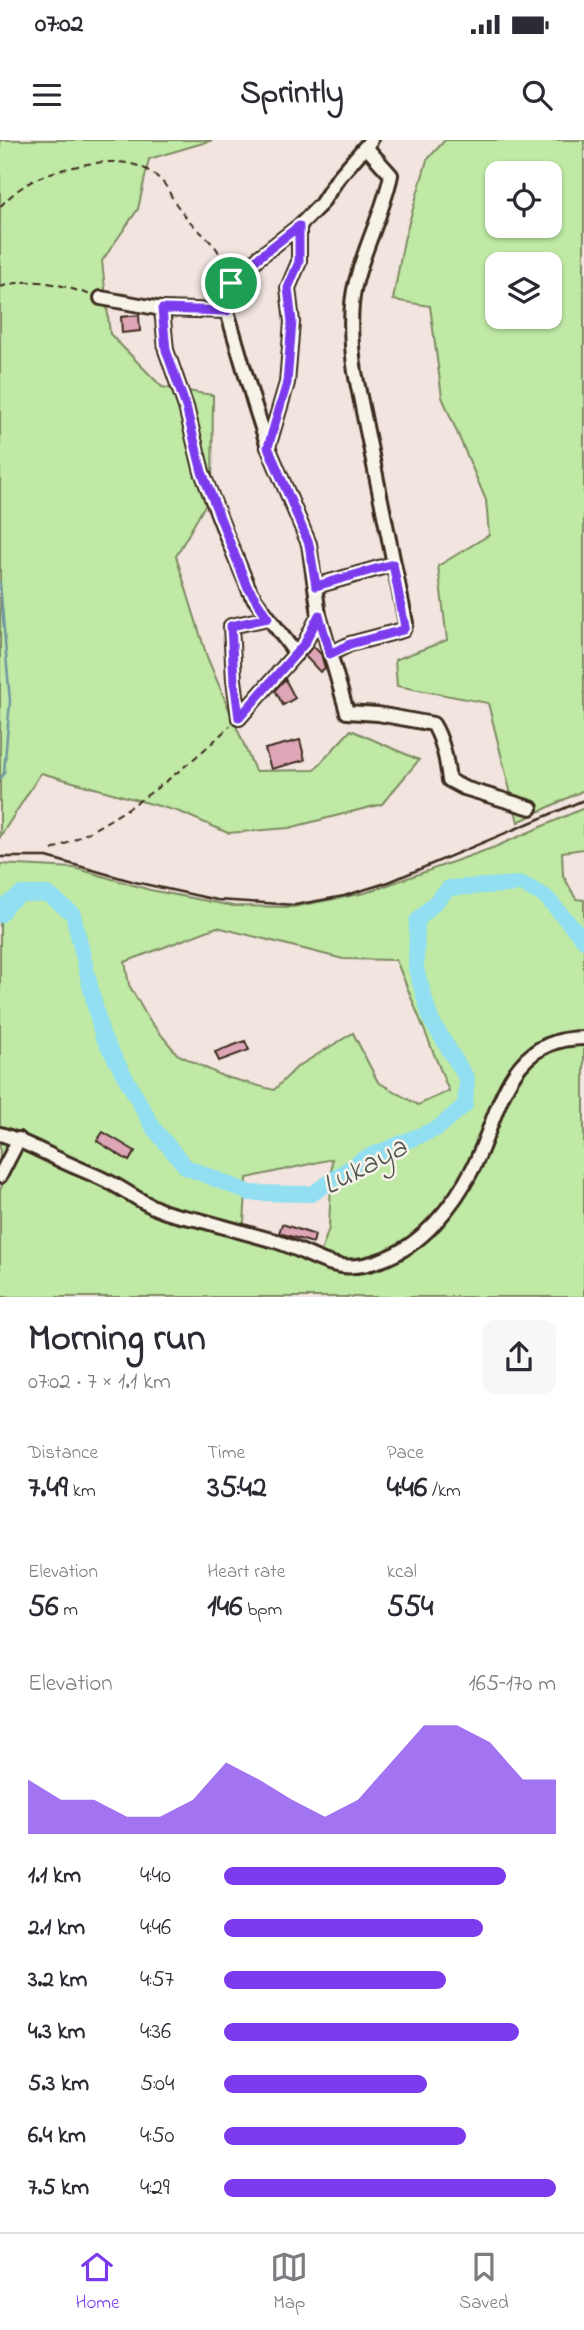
<!DOCTYPE html>
<meta charset="utf-8">
<style>
:root{--surface:#fff;--page:#f7f7f7;--text:#2b2b33;--muted:#7c7c81;--line:#e1e1e2;--accent:#7c3aed}
body{margin:0;font-family:"Indie Flower",sans-serif;background:var(--page);color:var(--text);height:100vh;display:flex;flex-direction:column;font-size:26px;white-space:nowrap}
*{box-sizing:border-box;margin:0}
p{font-size:23px;color:var(--muted)}
.icon{flex:none;width:38px;height:38px;fill:none;stroke:currentColor;stroke-width:2;stroke-linecap:round;stroke-linejoin:round}
.map{position:relative;height:1157px;overflow:hidden}
.panel{display:flex;flex-direction:column;background:var(--surface);flex:1}
.panel>*{flex:none}
.buttons{position:absolute;left:485px;top:21px;display:grid;gap:14px}
.buttons a{display:grid;place-items:center;width:77px;height:77px;border-radius:14px;background:var(--surface);box-shadow:0 2px 5px #0004;font-size:35px}
.pin{position:absolute;display:grid;place-items:center;width:60px;height:60px;color:#fff;margin:-30px;border:4px solid #fff;border-radius:50%;box-shadow:0 2px 7px #0007}
.round{display:grid;place-items:center;flex:none;width:74px;height:74px;border-radius:14px;background:var(--page)}
.summary{display:flex;align-items:center;justify-content:space-between;height:119px;padding:0 28px}
h1{font-size:38px;font-weight:800;line-height:52px}
.metrics{display:grid;grid-template-columns:repeat(3,1fr);gap:10px;height:119px;padding:7px 28px}
.metrics div{display:grid;align-content:center}
.metrics b{font-size:30px;font-weight:800}
.metrics small{font-size:19px;font-weight:400}
.metrics p{font-size:19px}
.chart{height:196px;padding:14px 28px}
.chart p{display:flex;justify-content:space-between}
.chart svg{width:100%;height:126px;margin-top:7px;fill:var(--accent);opacity:.7}
ul{padding:0 28px;list-style:none;font-size:23px}
li{display:grid;grid-template-columns:112px 84px 1fr;align-items:center;height:52px}
li i{height:18px;border-radius:9px;background:var(--accent)}
.status{display:flex;justify-content:space-between;align-items:center;height:49px;padding:0 35px;background:var(--surface);direction:ltr}
.status svg{height:19px;fill:currentColor}
header{display:flex;justify-content:space-between;align-items:center;height:91px;padding:0 28px;background:var(--surface);font-size:32px;font-weight:800}
.dock{display:flex;justify-content:space-around;align-items:center;height:98px;border-top:2px solid var(--line);background:var(--surface);font-size:19px;color:var(--muted)}
.dock a{display:grid;justify-items:center;gap:4px}
.dock .selected{color:var(--accent)}
.map>svg:first-child{display:block}
</style>
<div class="status"><b>07:02</b><svg viewBox="0 0 49 12"><path d="M0 12V9h3v3zM5 12V6h3v6zM10 12V3h3v9zM15 12V0h3v12zM26 1h20v11H26zM47 4h2v5h-2z"/></svg></div>
<header><svg class="icon" aria-label="menu" viewBox="0 0 24 24"><path d="M4 6h16M4 12h16M4 18h16"/></svg>Sprintly<svg class="icon" aria-label="search" viewBox="0 0 24 24"><circle cx="10" cy="10" r="6"/><path d="M15 15l6 6"/></svg></header>
<div class="map">
<svg width="584" height="1158" viewBox="0 0 584 1158">
<rect width="100%" height="100%" fill="#f2e4de"/>
<filter id="ink" filterUnits="userSpaceOnUse"><feTurbulence type="fractalNoise" baseFrequency=".0143" numOctaves="2"/><feDisplacementMap in="SourceGraphic" scale="14" xChannelSelector="R" yChannelSelector="G"/><feConvolveMatrix kernelMatrix="1 2 1 2 8 2 1 2 1" color-interpolation-filters="sRGB"/></filter>
<g filter="url(#ink)">
<g fill="#bfe9a5" stroke="#7d8a62" stroke-width="2" fill-rule="evenodd">
<path d="M0 0H213L149 19 138 69 102 121 110 194 162 247 213 255 212 353 176 416 207 517 255 631 314 630 351 590 419 620 382 664 289 688 228 693 180 672 41 633 0 697Z"/>
<path d="M445 0H584V650L518 682 488 563 397 546 395 520 447 500 438 426 489 395 486 360 442 257 430 166 393 160 404 100 427 20ZM497 33H550V86H497ZM497 124H550V177H497Z"/>
<path d="M584 668V709L562 712 563 735 576 759 584 760V1157H0V1050L14 1021 0 1030V724L75 728 150 750 233 766 293 767 365 753 495 707ZM217 787 343 819 396 820 449 951 418 965 378 942 353 893 297 927 274 950 222 936 177 914 149 880 129 845 125 822ZM332 1019 329 1088 319 1118 243 1097 247 1038Z"/>
</g>
<g fill="none" stroke-linecap="round" stroke-linejoin="round">
<g stroke="#6f979d" stroke-width="2.5">
<path d="M0 443 10 561 4 633 0 639"/>
<path d="M0 759 7 764"/>
</g>
<path stroke="#92dff1" stroke-width="16" d="M0 775 7 764 21 754H48L73 774 102 895 154 989 186 1027 250 1053 312 1054 361 1020 438 988 465 965 467 939 431 880 416 829 417 781 449 748 522 744 546 757 584 800"/>
</g>
<g fill="#dfa6b7" stroke="#3b2a1e" stroke-width="2">
<path d="M139 175 140 191 122 193 121 177Z"/>
<path d="M313 506 321 514 325 528 320 532 305 516Z"/>
<path d="M285 539 295 558 283 565 275 550Z"/>
<path d="M300 600 305 620 271 629 265 609Z"/>
<path d="M245 901 249 910 219 921 215 912Z"/>
<path d="M103 992 135 1011 129 1021 97 1001Z"/>
<path d="M282 1084 315 1095 313 1103 279 1093Z"/>
</g>
<g fill="none" stroke-linecap="round" stroke-linejoin="round">
<defs>
<g id="minor">
<path d="M101 158 162 169 227 171"/>
<path d="M162 169 166 210 186 267 202 332 227 397 251 454 296 514"/>
<path d="M268 307 287 243 292 182 288 148 299 122V86"/>
<path d="M316 446 393 424"/>
<path d="M319 475 347 572 378 574 433 584C443 600 447 622 449 640L464 648 531 668"/>
<path d="M330 514 350 504 403 490 406 483 355 232C351 205 349 177 354 150 362 111 383 74 391 35L366 7"/>
<path d="M239 578 305 503 319 475 309 404 268 307 254 263 227 171 225 150 258 118 299 86 321 64 338 38 371 0"/>
<path d="M239 578 234 540 231 486 268 478"/>
<path d="M0 994C21 1000 39 1010 58 1019 74 1027 91 1033 107 1041 124 1049 140 1062 158 1069 170 1075 185 1077 199 1080 224 1087 250 1094 275 1101 317 1114 333 1138 381 1120 422 1106 454 1065 473 1028 501 972 505 898 584 898"/>
<path d="M0 1036 19 999"/>
</g>
</defs>
<use href="#minor" stroke="#3b2a1e" stroke-width="18"/>
<g stroke="#3b2a1e" stroke-width="2" stroke-dasharray="7 5" stroke-linecap="butt">
<path d="M0 67C19 45 42 34 69 28 102 20 141 15 165 45 170 52 173 61 179 68 189 83 204 94 216 108 221 114 222 125 226 132"/>
<path d="M0 147C34 136 58 144 91 155"/>
<path d="M52 710C117 682 179 635 230 586"/>
</g>
<use href="#minor" stroke="#f7f3e8" stroke-width="12"/>
<path stroke="#3b2a1e" stroke-width="2.5" d="M0 717H47L135 742 217 760 295 765 344 756 389 742 584 660"/>
</g>
</g>
<g fill="none" stroke-linecap="round" stroke-linejoin="round" filter="url(#ink)">
<defs>
<path id="route" d="M299 86V122L288 148 292 182 287 243 268 307 309 404 316 446 393 424 405 487 403 490 350 504 330 514 319 475 305 503 239 578 234 540 231 486 268 478 247 446 202 332 186 267 166 210 162 169 227 171 225 149 258 118Z"/>
</defs>
<use href="#route" stroke="#fff" stroke-width="14"/>
<use href="#route" stroke="#7c3aed" stroke-width="9"/>
</g>
<g text-anchor="middle" stroke-width="5" stroke-linejoin="round" paint-order="stroke">
<g font-size="30" font-style="italic" fill="#515753" stroke="#f7f3e8">
<text transform="translate(364 1025) rotate(-28)" y="10">Lukaya</text>
</g>
</g>
</svg>
<div class="buttons">
<a><svg class="icon" aria-label="locate" viewBox="0 0 24 24"><circle cx="12" cy="12" r="6"/><path d="M12 2v4M12 18v4M2 12h4M18 12h4"/></svg></a>
<a><svg class="icon" aria-label="layers" viewBox="0 0 24 24"><path d="M12 4l9 5-9 5-9-5zM3 14l9 5 9-5"/></svg></a>
</div>
<div class="pin" style="left:231px;top:143px;background:#1e9e55"><svg class="icon" aria-label="arrive" viewBox="0 0 24 24"><path d="M6 21V4h12l-3 4 3 4H6"/></svg></div>
</div>
<section class="panel">
<div class="summary"><div><h1>Morning run</h1><p>07:02 · 7 × 1.1 km</p></div><a class="round"><svg class="icon" aria-label="share" viewBox="0 0 24 24"><path d="M12 15V3M7 8l5-5 5 5M5 13v7h14v-7"/></svg></a></div>
<div class="metrics">
<div><p>Distance</p><b>7.49<small> km</small></b></div>
<div><p>Time</p><b>35:42</b></div>
<div><p>Pace</p><b>4:46<small> /km</small></b></div>
</div>
<div class="metrics">
<div><p>Elevation</p><b>56<small> m</small></b></div>
<div><p>Heart rate</p><b>146<small> bpm</small></b></div>
<div><p>kcal</p><b>554</b></div>
</div>
<div class="chart"><p><span>Elevation</span>165–170 m</p>
<svg viewBox="0 0 160 44" preserveAspectRatio="none"><path d="M0 44V25L10 32L20 32L30 38L40 38L50 32L60 19L70 25L80 32L90 38L100 32L110 19L120 6L130 6L140 12L150 25L160 25V44z"/></svg>
</div>
<ul>
<li><b>1.1 km</b>4:40<i style="width:85%"></i></li>
<li><b>2.1 km</b>4:46<i style="width:78%"></i></li>
<li><b>3.2 km</b>4:57<i style="width:67%"></i></li>
<li><b>4.3 km</b>4:36<i style="width:89%"></i></li>
<li><b>5.3 km</b>5:04<i style="width:61%"></i></li>
<li><b>6.4 km</b>4:50<i style="width:73%"></i></li>
<li><b>7.5 km</b>4:29<i style="width:100%"></i></li>
</ul>
</section>
<nav class="dock">
<a class="selected"><svg class="icon" aria-label="home" viewBox="0 0 24 24"><path d="M3 11l9-7 9 7M6 9v11h12V9"/></svg>Home</a>
<a><svg class="icon" aria-label="map" viewBox="0 0 24 24"><path d="M3 6l6-2 6 2 6-2v14l-6 2-6-2-6 2zM9 4v14M15 6v14"/></svg>Map</a>
<a><svg class="icon" aria-label="saved" viewBox="0 0 24 24"><path d="M7 4h10v16l-5-4-5 4z"/></svg>Saved</a>
</nav>
